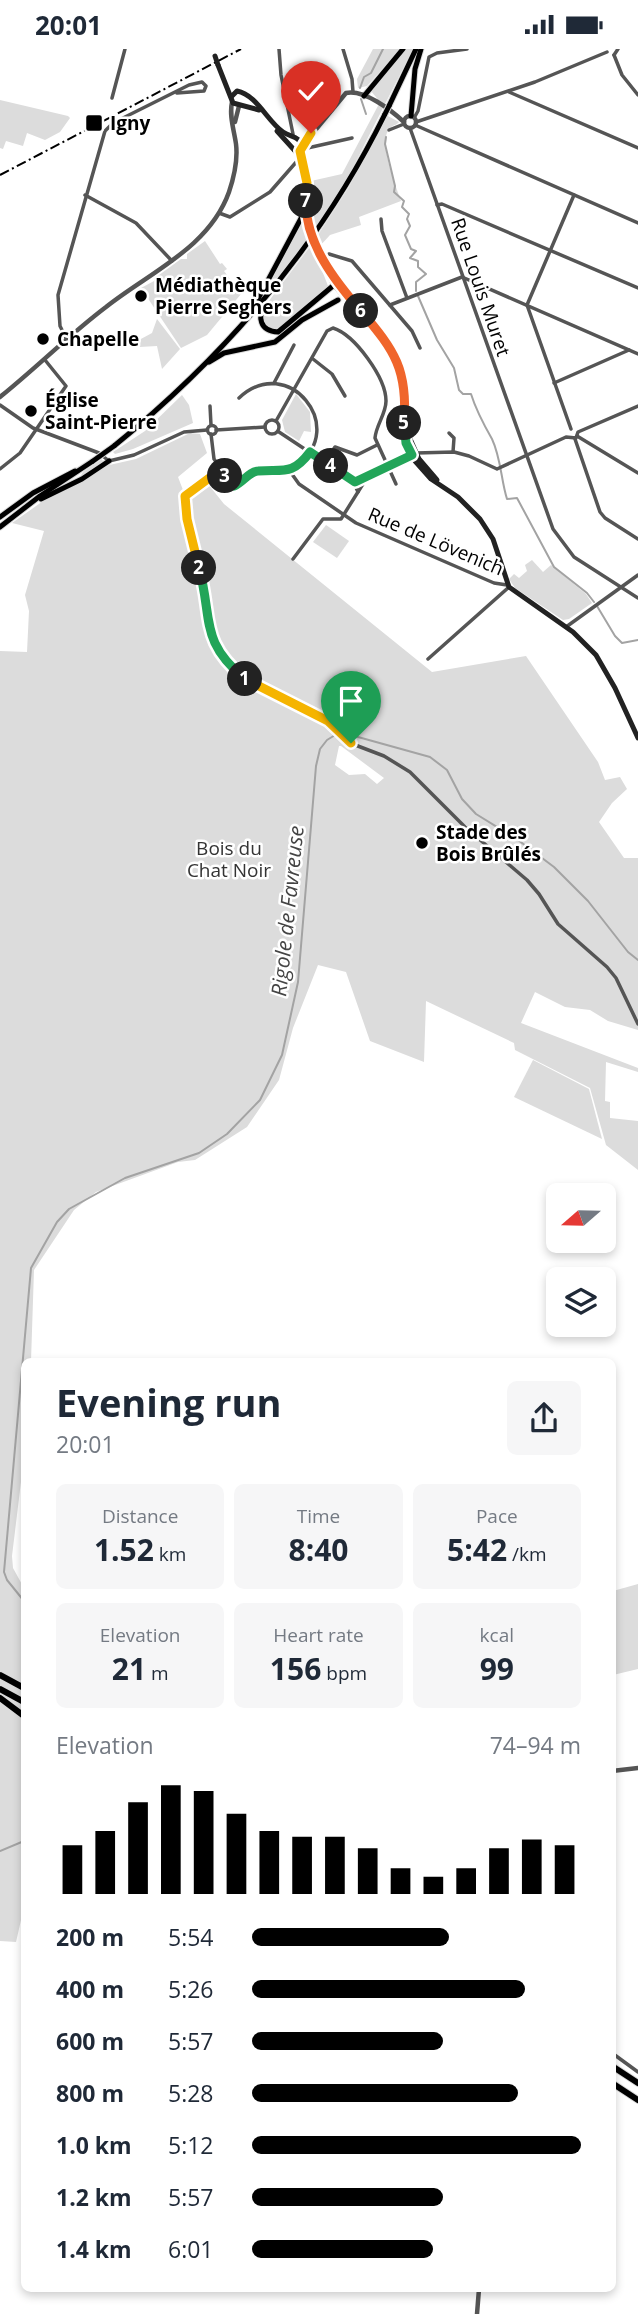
<!DOCTYPE html>
<meta charset="utf-8">
<style>
:root{--surface:#fff;--page:#f6f6f7;--text:#1f2937;--muted:#747a83;--accent:#000}
body{margin:0;font-family:"Open Sans",sans-serif;background:var(--page);color:var(--text);height:100vh;display:flex;flex-direction:column;font-size:26px;white-space:nowrap}
*{box-sizing:border-box;margin:0}
p{font-size:23px;color:var(--muted)}
.icon{flex:none;width:38px;height:38px;fill:none;stroke:currentColor;stroke-width:2;stroke-linecap:round;stroke-linejoin:round}
.map{position:relative;flex:1;overflow:hidden}
.panel{position:absolute;left:21px;top:1309px;width:595px;height:934px;display:flex;flex-direction:column;background:var(--surface);border-radius:10px;box-shadow:0 4px 10px #0003}
.panel>*{flex:none}
.needle{width:46px;rotate:250deg}
.controls{position:absolute;left:546px;top:1134px;display:grid;gap:14px}
.controls a{display:grid;place-items:center;width:70px;height:70px;border-radius:10px;background:var(--surface);box-shadow:0 4px 10px #0003;font-size:35px}
.pin{position:absolute;display:grid;place-items:center;width:60px;height:60px;color:#fff;margin:-72px -30px;border-radius:50% 50% 50% 0;rotate:-45deg;box-shadow:0 0 7px #0007}
.pin .icon{rotate:45deg}
.km{position:absolute;width:35px;height:35px;margin:-18px;border-radius:50%;background:#222;color:#fff;font-size:19px;line-height:35px;text-align:center}
.round{display:grid;place-items:center;flex:none;width:74px;height:74px;border-radius:10px;background:var(--page)}
.summary{display:flex;align-items:center;justify-content:space-between;height:119px;padding:0 35px}
h1{font-size:38px;font-weight:700;line-height:52px}
.stats{display:grid;grid-template-columns:repeat(3,1fr);gap:10px;height:119px;padding:7px 35px}
.stats div{display:grid;align-content:center;border-radius:10px;background:var(--page);text-align:center}
.stats b{font-size:30px;font-weight:700}
.stats small{font-size:19px;font-weight:400}
.stats p{font-size:19px}
.chart{height:196px;padding:14px 35px}
.chart p{display:flex;justify-content:space-between}
.chart svg{width:100%;height:126px;margin-top:7px;stroke:var(--accent);stroke-width:6}
ul{padding:0 35px;list-style:none;font-size:23px}
li{display:grid;grid-template-columns:112px 84px 1fr;align-items:center;height:52px}
li i{height:18px;border-radius:9px;background:var(--accent)}
.status{display:flex;justify-content:space-between;align-items:center;height:49px;padding:0 35px;background:var(--surface);direction:ltr}
.status svg{height:19px;fill:currentColor}
.map>svg:first-child{display:block}
</style>
<div class="status"><b>20:01</b><svg viewBox="0 0 49 12"><path d="M0 12V9h3v3zM5 12V6h3v6zM10 12V3h3v9zM15 12V0h3v12zM26 1h20v11H26zM47 4h2v5h-2z"/></svg></div>
<div class="map">
<svg width="638" height="2265" viewBox="0 0 638 2265">
<rect width="100%" height="100%" fill="#fff"/>
<g fill="#dcdcdc" fill-rule="evenodd">
<path d="M373 0H400L367 37 358 39 357 30Z"/>
<path d="M404 0H413L346 132 314 182 309 157 311 132 342 125 380 53 371 42Z"/>
<path d="M0 51 68 67 70 69 60 83 45 91 27 84 23 97 6 92 3 100 0 99Z"/>
<path d="M386 66 399 73C397 76 393 76 390 79 377 91 396 137 401 152L359 168 361 176 330 186 319 198 316 189 349 138Z"/>
<path d="M304 168 310 189 260 250Z"/>
<path d="M205 192 220 215 222 214 227 220 224 222 241 245 207 286 181 299 141 239 154 232 155 229 181 210H187V205Z"/>
<path d="M312 195 328 237 282 281 275 282 265 276 262 261Z"/>
<path d="M157 270 180 300 162 320 157 297 139 298V291L152 284Z"/>
<path d="M296 345 310 363 311 383 304 382 299 392 285 383 282 371Z"/>
<path d="M182 346 189 356 193 374 133 400 115 405 113 403 145 382Z"/>
<path d="M190 384 200 385 207 404 178 428 183 441 208 435 224 455 432 623 526 607 598 713 605 731 620 728 627 740 612 754 599 773 624 809H638V981L608 972 590 961 565 958 535 943 521 974 638 1019V1023L606 1013 605 1052 610 1053V1069L638 1072V1121L606 1096 590 1039 515 1001 514 994 426 952 424 1013 370 992 346 923 318 916 293 979 279 1031 247 1078 195 1111 178 1113 96 1143 74 1161 34 1221 31 1312H24V1408L12 1507 13 1519 24 1539V1858L16 1893 0 1892V602L27 603 29 562 25 546 44 482 12 474 46 450 74 437 83 423 102 410 105 417 136 410ZM339 697H341L384 729 377 735 365 725 349 726 335 716Z"/>
<path d="M326 476 349 492 337 509 313 493Z"/>
<path d="M532 511 543 523 551 516 586 545 592 554 569 570 563 571 515 539 509 530 514 525 519 529 527 522 525 516Z"/>
<path d="M533 1011 589 1040 602 1090 514 1048Z"/>
<path d="M638 1535V1620L613 1626V1542Z"/>
</g>
<g fill="none" stroke-linecap="round" stroke-linejoin="round">
<g stroke="#a3a3a3" stroke-width="2">
<path d="M360 39 364 28 371 24 383 0"/>
<path d="M361 50 366 65"/>
<path d="M386 88 385 95 395 137 394 143 404 152 402 158 409 165 407 170 410 177 405 186 411 200 416 202 410 209 418 212V218L426 225 416 233V242"/>
<path d="M418 247 437 291 454 319 459 341 463 345H471C476 361 484 376 492 390 501 409 501 431 507 450L517 449 554 518 587 544 594 553"/>
<path d="M597 557 615 587 622 594 638 591"/>
<path d="M24 1552 7 1531 4 1523 31 1219 57 1173 69 1160 125 1129 199 1104 227 1085 260 1051 282 1006 298 933 316 717 320 700 327 691 340 683 430 708 447 721 462 750 476 765 518 791 554 818 588 852 628 903 638 911"/>
<path d="M0 1802 24 1792"/>
</g>
<defs>
<g id="primary">
<path d="M364 47 403 0"/>
<path d="M389 57 416 0"/>
<path d="M411 67 415 20 421 0"/>
<path d="M264 254C258 268 259 282 278 283L334 236"/>
<path d="M250 265 306 160"/>
<path d="M209 313 224 304 275 293 302 271 338 251"/>
<path d="M114 397C226 306 321 195 385 65"/>
<path d="M41 450 82 430 109 412"/>
<path d="M0 468 33 444 75 422"/>
<path d="M0 478 40 447 93 412"/>
</g>
<g id="trunk">
<path d="M0 1626 24 1639"/>
<path d="M0 1640 24 1653"/>
<path d="M0 1649 24 1667"/>
<path d="M612 2017 638 2034"/>
<path d="M612 2034 638 2051"/>
</g>
</defs>
<use href="#primary" stroke="#dbdbdb" stroke-width="7"/>
<use href="#trunk" stroke="#dbdbdb" stroke-width="8"/>
<g stroke="#555" stroke-width="3.5">
<path d="M279 0 281 26 293 85"/>
<path d="M343 0 352 30 353 43"/>
<path d="M614 6 622 26 638 46"/>
<path d="M614 6 618 0"/>
<path d="M509 43 638 99"/>
<path d="M112 49 125 0"/>
<path d="M414 69 418 62 429 8 437 4 467 0"/>
<path d="M416 73 535 33 607 3"/>
<path d="M415 76 638 174"/>
<path d="M410 79 553 480 574 508 638 549"/>
<path d="M389 81 404 75"/>
<path d="M303 100 352 89"/>
<path d="M85 146 136 174 172 212"/>
<path d="M437 156 442 155 638 239"/>
<path d="M219 164 230 168 270 143 298 111"/>
<path d="M381 170 382 182 407 249"/>
<path d="M329 205 352 212 412 282 420 299"/>
<path d="M390 256 462 228 638 305"/>
<path d="M67 291 60 277 58 246 105 82 113 74 189 36 202 33 206 37 204 42 177 44"/>
<path d="M313 310 332 325 345 347"/>
<path d="M274 334 294 296"/>
<path d="M554 334 629 301"/>
<path d="M0 356 33 379 99 404 109 412 134 406 184 383 207 381"/>
<path d="M210 357 211 376"/>
<circle cx="272" cy="378" r="7"/>
<path d="M276 372 327 282 333 279C355 286 386 329 386 352 386 365 376 376 375 389L396 435"/>
<circle cx="212" cy="381" r="4.5"/>
<path d="M571 380 527 256 574 146"/>
<path d="M216 381 265 378"/>
<path d="M279 383 353 432 358 443"/>
<path d="M449 384 454 389 453 403"/>
<path d="M211 385 214 410 234 437C242 434 248 424 256 422 271 419 281 427 297 416 349 379 288 303 239 349"/>
<path d="M577 387 638 424"/>
<path d="M575 390 600 463 605 469 638 490"/>
<path d="M325 413 335 398 357 406 377 396"/>
<path d="M0 420 20 404 66 337 45 311"/>
<path d="M220 421 187 444 185 454 203 534 209 579 216 599 227 615 253 636 328 672 350 694 384 707 410 723 465 778 527 831 539 845 558 875 607 918 616 929 638 975"/>
<path d="M289 421 299 435 356 474 494 534 507 536"/>
<path d="M293 510 323 470H341L368 427 416 404 454 403 469 407 497 420 566 388 576 389 578 383 638 357"/>
<path d="M566 578 638 526"/>
<path d="M428 610 509 538"/>
<path d="M612 2004 638 2023"/>
</g>
<g stroke="#555" stroke-width="4.5">
<circle cx="410" cy="73" r="6"/>
<path d="M235 73 239 57"/>
<path d="M303 96 346 44C364 40 391 61 404 73"/>
<path d="M0 348C36 319 69 286 106 258 150 223 209 199 229 143 234 128 238 111 236 95 234 81 229 67 232 53"/>
<path d="M612 1722 638 1719"/>
<path d="M477 2265 479 2240"/>
</g>
<g stroke="#222" stroke-width="5">
<path d="M218 16 233 54 259 61"/>
<path d="M232 47 237 42C257 46 267 72 283 83 292 89 299 86 303 99L300 102 307 134 308 171"/>
<path d="M277 82 296 103 301 116"/>
<path d="M317 201 333 226 394 308 406 346 404 381 415 412 431 430 458 448 480 470 493 490 509 538 573 583 596 606 615 639 638 689"/>
<path d="M317 204 334 236 356 262"/>
<path d="M407 383 419 410 437 431"/>
</g>
<use href="#primary" stroke="#000" stroke-width="5"/>
<use href="#trunk" stroke="#000" stroke-width="6"/>
<path stroke="#000" stroke-width="2" stroke-dasharray="10 3.5 2 3.5" stroke-linecap="butt" d="M0 126 241 0"/>
<defs>
<g id="primary-bridge">
<path d="M385 65 389 57"/>
<path d="M93 412 114 397"/>
</g>
</defs>
<use href="#primary-bridge" stroke="#dbdbdb" stroke-width="7" stroke-linecap="butt"/>
<g stroke="#222" stroke-width="5">
<path d="M215 7 218 16"/>
<path d="M308 171 317 201"/>
</g>
<use href="#primary-bridge" stroke="#000" stroke-width="5"/>
</g>
<g fill="none" stroke-linecap="round" stroke-linejoin="round">
<defs>
<path id="split-1" d="M245 630 328 672 351 694"/>
<path id="split-2" d="M199 519C213 570 199 592 245 630"/>
<path id="split-3" d="M199 519 187 470 185 447 220 421 225 427"/>
<path id="split-4" d="M225 427 234 437C242 434 250 422 258 422 283 420 292 427 310 403L331 417"/>
<path id="split-5" d="M331 417 355 433 412 406 406 394 404 374"/>
<path id="split-6" d="M361 262C395 302 408 321 404 374"/>
<path id="split-7" d="M306 152C305 194 335 232 361 262"/>
<path id="split-8" d="M306 152 307 134 300 102 311 84"/>
</defs>
<use href="#split-1" stroke="#fff" stroke-width="14"/>
<use href="#split-2" stroke="#fff" stroke-width="14"/>
<use href="#split-3" stroke="#fff" stroke-width="14"/>
<use href="#split-4" stroke="#fff" stroke-width="14"/>
<use href="#split-5" stroke="#fff" stroke-width="14"/>
<use href="#split-6" stroke="#fff" stroke-width="14"/>
<use href="#split-7" stroke="#fff" stroke-width="14"/>
<use href="#split-8" stroke="#fff" stroke-width="14"/>
<use href="#split-1" stroke="#f5b400" stroke-width="9"/>
<use href="#split-2" stroke="#22a559" stroke-width="9"/>
<use href="#split-3" stroke="#f5b400" stroke-width="9"/>
<use href="#split-4" stroke="#22a559" stroke-width="9"/>
<use href="#split-5" stroke="#22a559" stroke-width="9"/>
<use href="#split-6" stroke="#f0652b" stroke-width="9"/>
<use href="#split-7" stroke="#f0652b" stroke-width="9"/>
<use href="#split-8" stroke="#f5b400" stroke-width="9"/>
</g>
<g fill="#000" stroke="#fff" stroke-width="2.5">
<rect x="85" y="65" width="18" height="18" rx="3.5"/>
<circle cx="141" cy="247" r="7"/>
<circle cx="43" cy="290" r="7"/>
<circle cx="31" cy="362" r="7"/>
<circle cx="422" cy="794" r="7"/>
</g>
<g text-anchor="middle" stroke-width="5" stroke-linejoin="round" paint-order="stroke">
<g font-size="19" font-weight="bold" fill="#000" stroke="#fff" text-anchor="start">
<text x="110" y="81">Igny</text>
<text x="155" y="243">Médiathèque<tspan x="155" dy="22">Pierre Seghers</tspan></text>
<text x="57" y="297">Chapelle</text>
<text x="45" y="358">Église<tspan x="45" dy="22">Saint-Pierre</tspan></text>
<text x="436" y="790">Stade des<tspan x="436" dy="22">Bois Brûlés</tspan></text>
</g>
<g font-size="19" fill="#000" stroke="#fff">
<text transform="translate(481 238) rotate(71)" y="7">Rue Louis Muret</text>
<text transform="translate(436 492) rotate(23)" y="7">Rue de Lövenich</text>
</g>
<g font-size="19" fill="#333" stroke="#fff">
<text x="229" y="806">Bois du<tspan x="229" dy="22">Chat Noir</tspan></text>
</g>
<g font-size="21" font-style="italic" fill="#444" stroke="#fff">
<text transform="translate(288 862) rotate(-84)" y="7">Rigole de Favreuse</text>
</g>
</g>
</svg>
<div class="controls">
<a><svg class="needle" viewBox="-14 -14 28 28"><path d="M0-13l5 13h-10z" fill="#e53935"/><path d="M0 13l5-13h-10z" fill="#747a83"/></svg></a>
<a><svg class="icon" aria-label="layers" viewBox="0 0 24 24"><path d="M12 4l9 5-9 5-9-5zM3 14l9 5 9-5"/></svg></a>
</div>
<div class="pin" style="left:351px;top:694px;background:#1e9e55"><svg class="icon" aria-label="arrive" viewBox="0 0 24 24"><path d="M6 21V4h12l-3 4 3 4H6"/></svg></div>
<div class="pin" style="left:311px;top:84px;background:#d93025"><svg class="icon" aria-label="check" viewBox="0 0 24 24"><path d="M5 12l5 5 9-10"/></svg></div>
<b class="km" style="left:245px;top:630px">1</b>
<b class="km" style="left:199px;top:519px">2</b>
<b class="km" style="left:225px;top:427px">3</b>
<b class="km" style="left:331px;top:417px">4</b>
<b class="km" style="left:404px;top:374px">5</b>
<b class="km" style="left:361px;top:262px">6</b>
<b class="km" style="left:306px;top:152px">7</b>
<section class="panel">
<div class="summary"><div><h1>Evening run</h1><p>20:01</p></div><a class="round"><svg class="icon" aria-label="share" viewBox="0 0 24 24"><path d="M12 15V3M7 8l5-5 5 5M5 13v7h14v-7"/></svg></a></div>
<div class="stats">
<div><p>Distance</p><b>1.52<small> km</small></b></div>
<div><p>Time</p><b>8:40</b></div>
<div><p>Pace</p><b>5:42<small> /km</small></b></div>
</div>
<div class="stats">
<div><p>Elevation</p><b>21<small> m</small></b></div>
<div><p>Heart rate</p><b>156<small> bpm</small></b></div>
<div><p>kcal</p><b>99</b></div>
</div>
<div class="chart"><p><span>Elevation</span>74–94 m</p>
<svg viewBox="0 0 160 44" preserveAspectRatio="none"><path d="M5 44V27M15 44V22M25 44V12M35 44V6M45 44V8M55 44V16M65 44V22M75 44V24M85 44V24M95 44V28M105 44V35M115 44V38M125 44V35M135 44V28M145 44V25M155 44V27"/></svg>
</div>
<ul>
<li><b>200 m</b>5:54<i style="width:60%"></i></li>
<li><b>400 m</b>5:26<i style="width:83%"></i></li>
<li><b>600 m</b>5:57<i style="width:58%"></i></li>
<li><b>800 m</b>5:28<i style="width:81%"></i></li>
<li><b>1.0 km</b>5:12<i style="width:100%"></i></li>
<li><b>1.2 km</b>5:57<i style="width:58%"></i></li>
<li><b>1.4 km</b>6:01<i style="width:55%"></i></li>
</ul>
</section>
</div>
